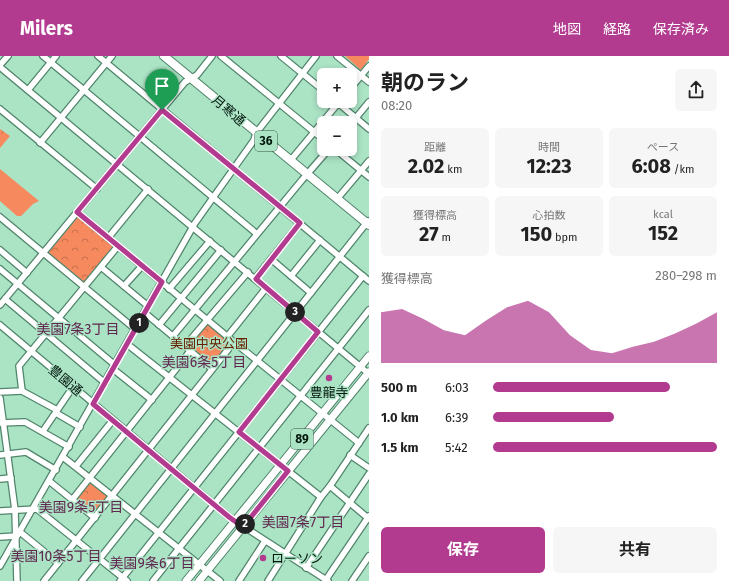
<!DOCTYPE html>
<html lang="ja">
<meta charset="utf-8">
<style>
:root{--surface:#fff;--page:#f6f6f6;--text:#222;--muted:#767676;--accent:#b23b90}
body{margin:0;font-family:"Fira Sans","Noto Sans JP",sans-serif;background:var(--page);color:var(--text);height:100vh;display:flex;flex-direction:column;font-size:15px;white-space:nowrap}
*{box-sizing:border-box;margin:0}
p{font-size:13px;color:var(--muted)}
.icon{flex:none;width:22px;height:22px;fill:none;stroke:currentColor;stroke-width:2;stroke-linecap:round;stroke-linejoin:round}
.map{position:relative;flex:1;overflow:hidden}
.details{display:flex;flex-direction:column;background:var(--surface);width:360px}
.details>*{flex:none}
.fabs{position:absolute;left:317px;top:12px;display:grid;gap:8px}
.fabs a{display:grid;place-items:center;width:40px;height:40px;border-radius:6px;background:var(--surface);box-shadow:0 2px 6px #0003;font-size:20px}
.pin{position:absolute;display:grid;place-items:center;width:34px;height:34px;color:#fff;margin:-41px -17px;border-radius:50% 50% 50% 0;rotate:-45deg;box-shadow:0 0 4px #0007}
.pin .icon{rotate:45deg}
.km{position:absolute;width:20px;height:20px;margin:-10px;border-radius:50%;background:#222;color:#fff;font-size:11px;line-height:20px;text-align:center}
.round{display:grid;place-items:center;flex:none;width:42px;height:42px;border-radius:6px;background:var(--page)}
.headline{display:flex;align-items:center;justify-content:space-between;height:68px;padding:0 12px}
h1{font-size:22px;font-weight:700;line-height:30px}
.metrics{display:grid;grid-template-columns:repeat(3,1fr);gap:6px;height:68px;padding:4px 12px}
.metrics div{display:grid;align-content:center;border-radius:6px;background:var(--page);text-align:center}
.metrics b{font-size:20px;font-weight:700}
.metrics small{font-size:11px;font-weight:400}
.metrics p{font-size:11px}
.chart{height:112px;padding:8px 12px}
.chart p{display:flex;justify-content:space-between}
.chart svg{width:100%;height:72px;margin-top:4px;fill:var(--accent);opacity:.7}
.action{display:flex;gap:8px;margin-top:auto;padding:8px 12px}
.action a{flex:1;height:46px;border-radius:6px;background:var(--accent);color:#fff;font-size:16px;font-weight:700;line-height:46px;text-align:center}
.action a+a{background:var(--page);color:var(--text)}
ul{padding:0 12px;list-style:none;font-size:13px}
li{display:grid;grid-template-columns:64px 48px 1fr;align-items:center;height:30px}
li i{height:10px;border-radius:5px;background:var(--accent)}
header{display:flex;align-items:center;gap:24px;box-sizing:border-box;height:56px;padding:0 20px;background:var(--accent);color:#fff}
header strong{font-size:19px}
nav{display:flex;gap:22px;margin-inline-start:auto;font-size:14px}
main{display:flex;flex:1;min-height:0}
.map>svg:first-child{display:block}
</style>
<header>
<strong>Milers</strong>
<nav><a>地図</a><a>経路</a><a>保存済み</a></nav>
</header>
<main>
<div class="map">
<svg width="369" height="525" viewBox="0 0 369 525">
<defs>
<pattern id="forest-crowns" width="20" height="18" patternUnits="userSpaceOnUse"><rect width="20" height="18" fill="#f7895f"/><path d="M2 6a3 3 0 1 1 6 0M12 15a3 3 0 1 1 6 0" fill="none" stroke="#c66f4d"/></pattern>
</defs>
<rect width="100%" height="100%" fill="#abe3c5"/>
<g fill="url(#forest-crowns)">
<path d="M0 73 10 80 0 92Z"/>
<path d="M78 161 114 190V191L85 227 83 226 48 197V195L74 162Z"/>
<path d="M206 268H208L230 285V288L213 308H211L189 290Z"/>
<path d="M90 426 108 438V441L95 458H93L75 444Z"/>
</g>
<g fill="#f7895f">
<path d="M345 0H369V3L361 14Z"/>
<path d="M0 113 39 145 33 148 21 160H17L0 145Z"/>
</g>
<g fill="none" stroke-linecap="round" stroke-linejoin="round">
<defs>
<g id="minor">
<path d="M43 0 257 178"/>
<path d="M98 0 369 225"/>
<path d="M221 0 324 84"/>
<path d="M281 0 324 35"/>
<path d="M337 0 369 26"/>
<path d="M0 9 8 0"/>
<path d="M0 11 369 318"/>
<path d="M350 33 369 10"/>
<path d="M28 34 56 0"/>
<path d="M337 46 369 73"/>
<path d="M0 53 97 133"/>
<path d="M350 69 369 46"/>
<path d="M40 87 112 0"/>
<path d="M335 93 369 121"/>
<path d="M290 105 340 45"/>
<path d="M337 143 369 105"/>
<path d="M0 161 135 273"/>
<path d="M108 182 148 133"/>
<path d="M0 194 27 217"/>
<path d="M271 203 291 220"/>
<path d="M101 211 148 250"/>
<path d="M0 213 115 309"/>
<path d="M255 223 300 167"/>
<path d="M124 230 142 210"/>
<path d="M169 233 210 185"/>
<path d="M311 237 291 220 320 184"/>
<path d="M5 243 105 327"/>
<path d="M0 249 185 26 197 19 212 0"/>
<path d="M145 257 212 313"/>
<path d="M0 269 229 461 328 525"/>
<path d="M159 269 221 194"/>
<path d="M173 280 302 124 329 93"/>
<path d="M227 281 266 232"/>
<path d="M234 286 359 387"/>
<path d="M127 288 321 441"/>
<path d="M185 290 248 216"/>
<path d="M113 313 152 344"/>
<path d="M0 336 22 335"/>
<path d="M0 342 15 454 17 525"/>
<path d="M57 354 22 335 19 310 118 190"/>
<path d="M56 357 80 371"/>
<path d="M0 367 25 366 69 391"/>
<path d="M43 375 73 331"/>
<path d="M0 399 26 396 56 414"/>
<path d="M350 399 369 412"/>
<path d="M63 401 220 525"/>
<path d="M76 410 113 364"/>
<path d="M0 423 11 422"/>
<path d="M49 425 95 462"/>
<path d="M330 430 369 463"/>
<path d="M72 444 191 294"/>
<path d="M0 455 37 453 127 525"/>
<path d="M20 476 58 507"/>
<path d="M0 481 16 480"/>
<path d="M0 510 195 167 254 84 256 77 260 72 316 0"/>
<path d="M306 512 369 418"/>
<path d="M44 525 234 286 77 156"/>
<path d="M82 525 368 165"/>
<path d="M120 525 363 220"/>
<path d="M153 525 369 254"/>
<path d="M239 525 265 485"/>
<path d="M268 525 321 441 330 430 369 372"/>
<path d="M325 525 369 460"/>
<path d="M352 525 369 500"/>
</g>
<g id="major">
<path d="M186 525 369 300"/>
<path d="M199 525 369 316"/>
</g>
<path id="highway" d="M164 0 369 169"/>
</defs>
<use href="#minor" stroke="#50856b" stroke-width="8"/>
<use href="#major" stroke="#50856b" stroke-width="9"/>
<use href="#highway" stroke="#50856b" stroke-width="10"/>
<use href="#minor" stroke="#fff" stroke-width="5.5"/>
<use href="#major" stroke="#fff" stroke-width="7"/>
<use href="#highway" stroke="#fff" stroke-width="8"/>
</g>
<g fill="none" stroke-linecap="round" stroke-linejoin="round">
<defs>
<path id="route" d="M162 54 300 167 256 223 318 276 239 376 288 415 243 471 229 461 93 348 162 226 77 156Z"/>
</defs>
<use href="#route" stroke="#fff" stroke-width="8"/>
<use href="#route" stroke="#b23b90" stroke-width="5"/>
</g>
<g fill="#b23b90" stroke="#abe3c5" stroke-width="1.5">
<circle cx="329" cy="322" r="4"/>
<circle cx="263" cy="502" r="4"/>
</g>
<g text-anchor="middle" stroke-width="3" stroke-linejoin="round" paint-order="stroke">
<g fill="#abe3c5" stroke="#355444" stroke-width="1">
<rect x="255" y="75" width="22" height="20" rx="3"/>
<rect x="291" y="373" width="22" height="20" rx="3"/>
</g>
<g font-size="12" font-weight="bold" fill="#02160c">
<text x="266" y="89">36</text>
<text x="302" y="387">89</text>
</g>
<g font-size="13" fill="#02160c" stroke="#abe3c5">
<text transform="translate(229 54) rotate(40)" y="5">月寒通</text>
<text transform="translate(66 324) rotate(40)" y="5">豊園通</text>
</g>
<g font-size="13" fill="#672100" stroke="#abe3c5">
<text x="209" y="292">美園中央公園</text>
</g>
<g font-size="13" fill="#02160c" stroke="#abe3c5">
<text x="329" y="341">豊龍寺</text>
<text x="271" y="507" text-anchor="start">ローソン</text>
</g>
<g font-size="14" fill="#60264e" stroke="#abe3c5">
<text x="78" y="278">美園7条3丁目</text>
<text x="204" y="311">美園6条5丁目</text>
<text x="81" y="456">美園9条5丁目</text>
<text x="303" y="471">美園7条7丁目</text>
<text x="56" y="505">美園10条5丁目</text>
<text x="152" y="512">美園9条6丁目</text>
</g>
</g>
</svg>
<div class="fabs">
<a>+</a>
<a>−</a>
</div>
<div class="pin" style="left:162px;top:54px;background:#1e9e55"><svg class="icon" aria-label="arrive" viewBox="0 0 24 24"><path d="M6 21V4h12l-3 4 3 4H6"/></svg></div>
<b class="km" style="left:139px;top:267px">1</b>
<b class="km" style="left:245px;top:468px">2</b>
<b class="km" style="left:295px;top:256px">3</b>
</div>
<section class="details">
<div class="headline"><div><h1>朝のラン</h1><p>08:20</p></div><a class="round"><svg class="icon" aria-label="share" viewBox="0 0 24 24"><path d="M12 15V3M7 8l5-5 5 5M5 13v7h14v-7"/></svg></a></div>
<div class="metrics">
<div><p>距離</p><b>2.02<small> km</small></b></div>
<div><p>時間</p><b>12:23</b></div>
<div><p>ペース</p><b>6:08<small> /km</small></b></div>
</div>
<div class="metrics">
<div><p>獲得標高</p><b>27<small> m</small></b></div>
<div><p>心拍数</p><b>150<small> bpm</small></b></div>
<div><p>kcal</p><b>152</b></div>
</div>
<div class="chart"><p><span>獲得標高</span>280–298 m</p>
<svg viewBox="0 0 160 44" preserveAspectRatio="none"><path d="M0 44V13L10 11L20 17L30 24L40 27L50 18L60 10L70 6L80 13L90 27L100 36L110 38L120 34L130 31L140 26L150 20L160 13V44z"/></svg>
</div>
<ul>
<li><b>500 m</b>6:03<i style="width:79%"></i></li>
<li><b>1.0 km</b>6:39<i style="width:54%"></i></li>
<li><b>1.5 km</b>5:42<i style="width:100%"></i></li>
</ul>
<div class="action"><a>保存</a><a>共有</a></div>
</section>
</main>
